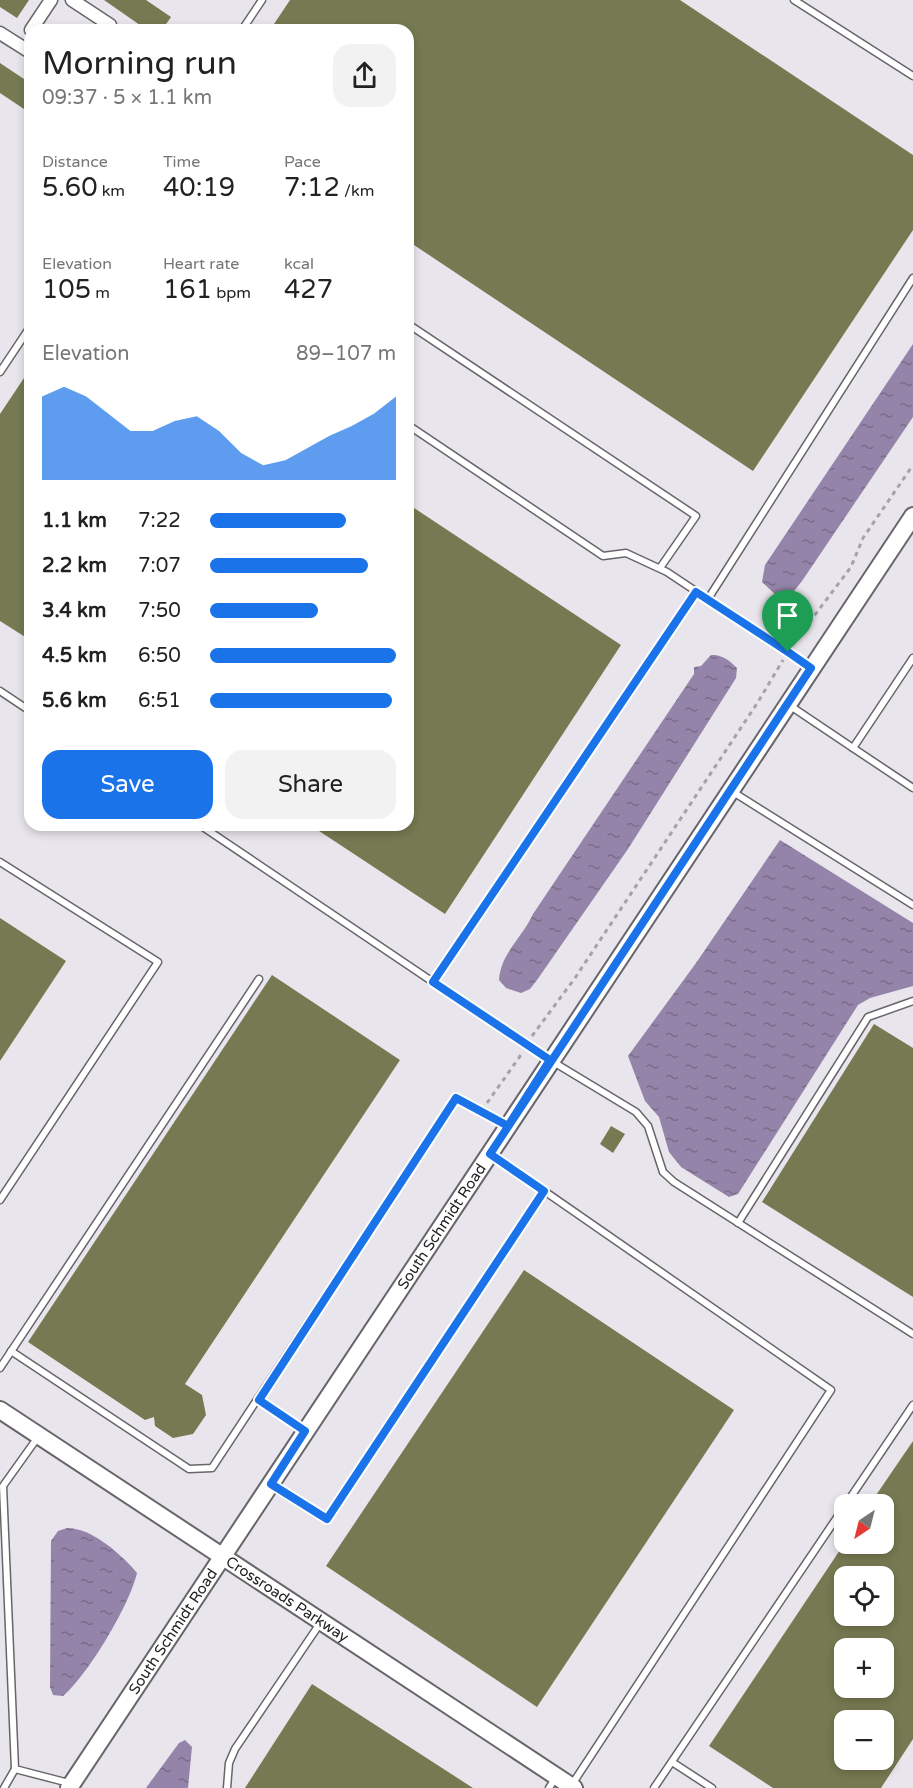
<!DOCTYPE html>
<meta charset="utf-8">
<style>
:root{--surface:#fff;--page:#f2f2f2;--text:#222;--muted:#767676;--accent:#1a73e8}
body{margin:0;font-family:"Varela Round",sans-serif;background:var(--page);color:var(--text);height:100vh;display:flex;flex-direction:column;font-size:22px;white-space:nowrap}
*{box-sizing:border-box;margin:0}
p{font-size:20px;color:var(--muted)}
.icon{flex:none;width:33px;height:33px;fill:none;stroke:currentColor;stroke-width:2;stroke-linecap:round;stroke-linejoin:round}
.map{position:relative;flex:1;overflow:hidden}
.details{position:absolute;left:24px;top:24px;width:390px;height:807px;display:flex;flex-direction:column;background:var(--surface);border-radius:18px;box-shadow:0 3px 9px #0003}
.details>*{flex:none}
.needle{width:39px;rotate:215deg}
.buttons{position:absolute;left:834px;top:1494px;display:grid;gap:12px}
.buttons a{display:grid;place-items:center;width:60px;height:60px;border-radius:12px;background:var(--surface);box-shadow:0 3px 9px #0003;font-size:30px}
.pin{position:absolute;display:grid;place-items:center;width:51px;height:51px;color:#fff;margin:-62px -26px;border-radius:50% 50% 50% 0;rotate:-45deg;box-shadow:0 0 6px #0007}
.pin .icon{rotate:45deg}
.round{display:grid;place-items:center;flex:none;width:63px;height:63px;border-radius:18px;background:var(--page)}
.overview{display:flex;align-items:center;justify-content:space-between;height:102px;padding:0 18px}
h1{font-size:33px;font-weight:600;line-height:45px}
.stats{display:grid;grid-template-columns:repeat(3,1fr);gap:9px;height:102px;padding:6px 18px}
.stats div{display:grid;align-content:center}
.stats b{font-size:26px;font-weight:600}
.stats small{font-size:16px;font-weight:400}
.stats p{font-size:16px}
.chart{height:168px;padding:12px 18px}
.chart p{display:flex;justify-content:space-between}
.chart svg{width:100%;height:108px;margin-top:6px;fill:var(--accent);opacity:.7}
.cta{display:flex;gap:12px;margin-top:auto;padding:12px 18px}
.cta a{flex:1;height:69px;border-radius:18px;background:var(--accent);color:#fff;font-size:24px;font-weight:600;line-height:69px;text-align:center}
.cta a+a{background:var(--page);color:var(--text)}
ul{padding:0 18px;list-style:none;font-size:20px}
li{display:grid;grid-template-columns:96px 72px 1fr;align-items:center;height:45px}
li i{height:15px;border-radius:8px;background:var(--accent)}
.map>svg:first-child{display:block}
</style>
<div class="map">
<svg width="913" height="1788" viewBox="0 0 913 1788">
<defs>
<pattern id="water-ripples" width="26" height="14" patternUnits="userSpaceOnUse" patternTransform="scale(1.5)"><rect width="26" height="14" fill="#9584a9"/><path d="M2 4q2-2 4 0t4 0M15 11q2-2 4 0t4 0" fill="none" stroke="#796c89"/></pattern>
</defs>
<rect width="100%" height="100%" fill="#e8e6ec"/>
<g fill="url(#water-ripples)">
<path d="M913 344V417L802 581 791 595 777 596 762 582 765 565Z"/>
<path d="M711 655C722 654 730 661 737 668L736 678 628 849 537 980 530 989 521 993 506 988 499 980C501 953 522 938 533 914L694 674V667L701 666Z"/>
<path d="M780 840 913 923V986L870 998 858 1005 738 1194 729 1197 681 1167 669 1152 659 1117 645 1101 628 1056 696 963Z"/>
<path d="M67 1528C92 1528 121 1554 137 1573 129 1606 89 1673 63 1696L53 1695 50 1687 51 1541 58 1531Z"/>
<path d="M185 1740 192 1747 188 1788H146L179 1743Z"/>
</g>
<g fill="#767a52" fill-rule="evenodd">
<path d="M0 0H29L17 18 0 7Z"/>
<path d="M104 0H146L171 17 162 30H147Z"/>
<path d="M290 0H680L913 155V230L753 471 408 241V30H270Z"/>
<path d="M0 63 30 83V113L0 93Z"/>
<path d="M30 369V640L0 621V414Z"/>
<path d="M408 504 621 645 445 914 310 825H408Z"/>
<path d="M0 918 66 961 0 1061Z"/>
<path d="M272 975 400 1060 185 1384 202 1395 206 1415 193 1434 173 1438 155 1426 154 1417 145 1420 28 1342Z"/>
<path d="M874 1024 913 1048V1297L762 1202Z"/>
<path d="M611 1126 625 1134 613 1153 600 1144Z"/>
<path d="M524 1270 734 1410 537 1707 326 1566Z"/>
<path d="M913 1441V1739L881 1788H773L709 1746 844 1544H884V1504H870ZM844 1576H884V1616H844ZM844 1648H884V1688H844ZM844 1720H884V1760H844Z"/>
<path d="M312 1684 473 1788H245Z"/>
</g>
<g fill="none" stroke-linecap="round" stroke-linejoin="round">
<defs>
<g id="lane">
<path d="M794 0 913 76"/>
<path d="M242 30 262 0"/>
<path d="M408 324 696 516 660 568"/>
<path d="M0 372 30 327"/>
<path d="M408 425 603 556 626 553 667 572 811 668"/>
<path d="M696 592 433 982 550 1060 636 1112 648 1126 663 1172 674 1182 913 1334"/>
<path d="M708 599 913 278"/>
<path d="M913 658 853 748 913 788"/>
<path d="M0 691 30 711"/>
<path d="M789 705 853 748"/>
<path d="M733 792 913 905"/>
<path d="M200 825 433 982"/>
<path d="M0 862 158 962 0 1200"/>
<path d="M491 1154 831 1390 571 1786"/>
<path d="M738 1223 868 1017 913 1001"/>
<path d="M11 1351 189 1469 212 1468 456 1098 506 1125"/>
<path d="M0 1368 259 979"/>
<path d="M259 1400 305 1431"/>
<path d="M272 1485 327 1519 544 1191"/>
<path d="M672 1762 712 1788"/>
<path d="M15 1769 3 1486 38 1437"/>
<path d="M4 1788 15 1769 69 1783"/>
<path d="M227 1788 229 1763 235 1749 321 1622"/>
<path d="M549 1788 556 1777"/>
<path d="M654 1788 913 1405"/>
</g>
<g id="street">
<path d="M72 0 110 25 107 30"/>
<path d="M31 30 51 0"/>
<path d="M0 33 30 52"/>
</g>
<g id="secondary">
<path id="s1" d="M0 1410 574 1788"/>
<path id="s2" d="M69 1788 913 516"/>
</g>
</defs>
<use href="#lane" stroke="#67656a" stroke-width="9"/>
<use href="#street" stroke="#67656a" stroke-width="15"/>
<use href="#secondary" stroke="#67656a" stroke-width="20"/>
<g stroke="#a4a3a7" stroke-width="3" stroke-dasharray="4.5 4.5" stroke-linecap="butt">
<path d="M793 644 851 567 863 538 913 465"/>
<path d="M532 1036 575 978 758 702 783 660"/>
<path d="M487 1103 523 1052"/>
</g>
<use href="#lane" stroke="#fff" stroke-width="6"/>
<use href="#street" stroke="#fff" stroke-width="12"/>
<use href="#secondary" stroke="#fff" stroke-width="16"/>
</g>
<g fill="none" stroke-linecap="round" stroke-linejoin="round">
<defs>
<path id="route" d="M788 652 696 592 433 982 550 1060 508 1126 456 1098 259 1400 305 1431 271 1484 327 1519 544 1191 490 1154 811 668 788 652"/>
</defs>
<use href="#route" stroke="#fff" stroke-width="12"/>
<use href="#route" stroke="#1a73e8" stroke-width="8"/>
</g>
<g text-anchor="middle" stroke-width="4.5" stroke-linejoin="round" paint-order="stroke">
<g font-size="15" fill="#222123" stroke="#f6f3f9">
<text dy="5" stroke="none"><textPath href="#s2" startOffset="674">South Schmidt Road</textPath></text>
<text dy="5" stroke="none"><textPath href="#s1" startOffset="344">Crossroads Parkway</textPath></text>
<text dy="5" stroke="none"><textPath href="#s2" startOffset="188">South Schmidt Road</textPath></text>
</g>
</g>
</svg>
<div class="buttons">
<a><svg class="needle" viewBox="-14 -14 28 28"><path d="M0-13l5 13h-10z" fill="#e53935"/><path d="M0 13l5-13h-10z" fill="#767676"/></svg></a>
<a><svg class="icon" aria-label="locate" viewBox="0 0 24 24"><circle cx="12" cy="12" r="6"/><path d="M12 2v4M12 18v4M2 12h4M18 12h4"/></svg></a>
<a>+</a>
<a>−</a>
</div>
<div class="pin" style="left:788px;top:652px;background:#1e9e55"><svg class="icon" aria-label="arrive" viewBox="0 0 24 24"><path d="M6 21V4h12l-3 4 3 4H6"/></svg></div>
<section class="details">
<div class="overview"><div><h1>Morning run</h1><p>09:37 · 5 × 1.1 km</p></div><a class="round"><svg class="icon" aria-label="share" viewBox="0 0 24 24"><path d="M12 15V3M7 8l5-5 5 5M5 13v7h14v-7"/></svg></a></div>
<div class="stats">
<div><p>Distance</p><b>5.60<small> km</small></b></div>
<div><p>Time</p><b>40:19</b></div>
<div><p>Pace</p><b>7:12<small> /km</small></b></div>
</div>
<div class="stats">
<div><p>Elevation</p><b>105<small> m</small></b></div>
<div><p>Heart rate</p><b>161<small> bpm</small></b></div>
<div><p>kcal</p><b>427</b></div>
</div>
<div class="chart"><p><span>Elevation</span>89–107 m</p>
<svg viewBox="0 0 160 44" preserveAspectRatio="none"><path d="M0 44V10L10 6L20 10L30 17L40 24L50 24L60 20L70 18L80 24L90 33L100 38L110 36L120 31L130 26L140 22L150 17L160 10V44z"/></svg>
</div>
<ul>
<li><b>1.1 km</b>7:22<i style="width:73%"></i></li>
<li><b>2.2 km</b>7:07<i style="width:85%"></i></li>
<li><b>3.4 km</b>7:50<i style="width:58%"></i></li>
<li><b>4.5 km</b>6:50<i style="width:100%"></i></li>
<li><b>5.6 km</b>6:51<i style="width:98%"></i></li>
</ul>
<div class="cta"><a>Save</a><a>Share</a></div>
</section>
</div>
